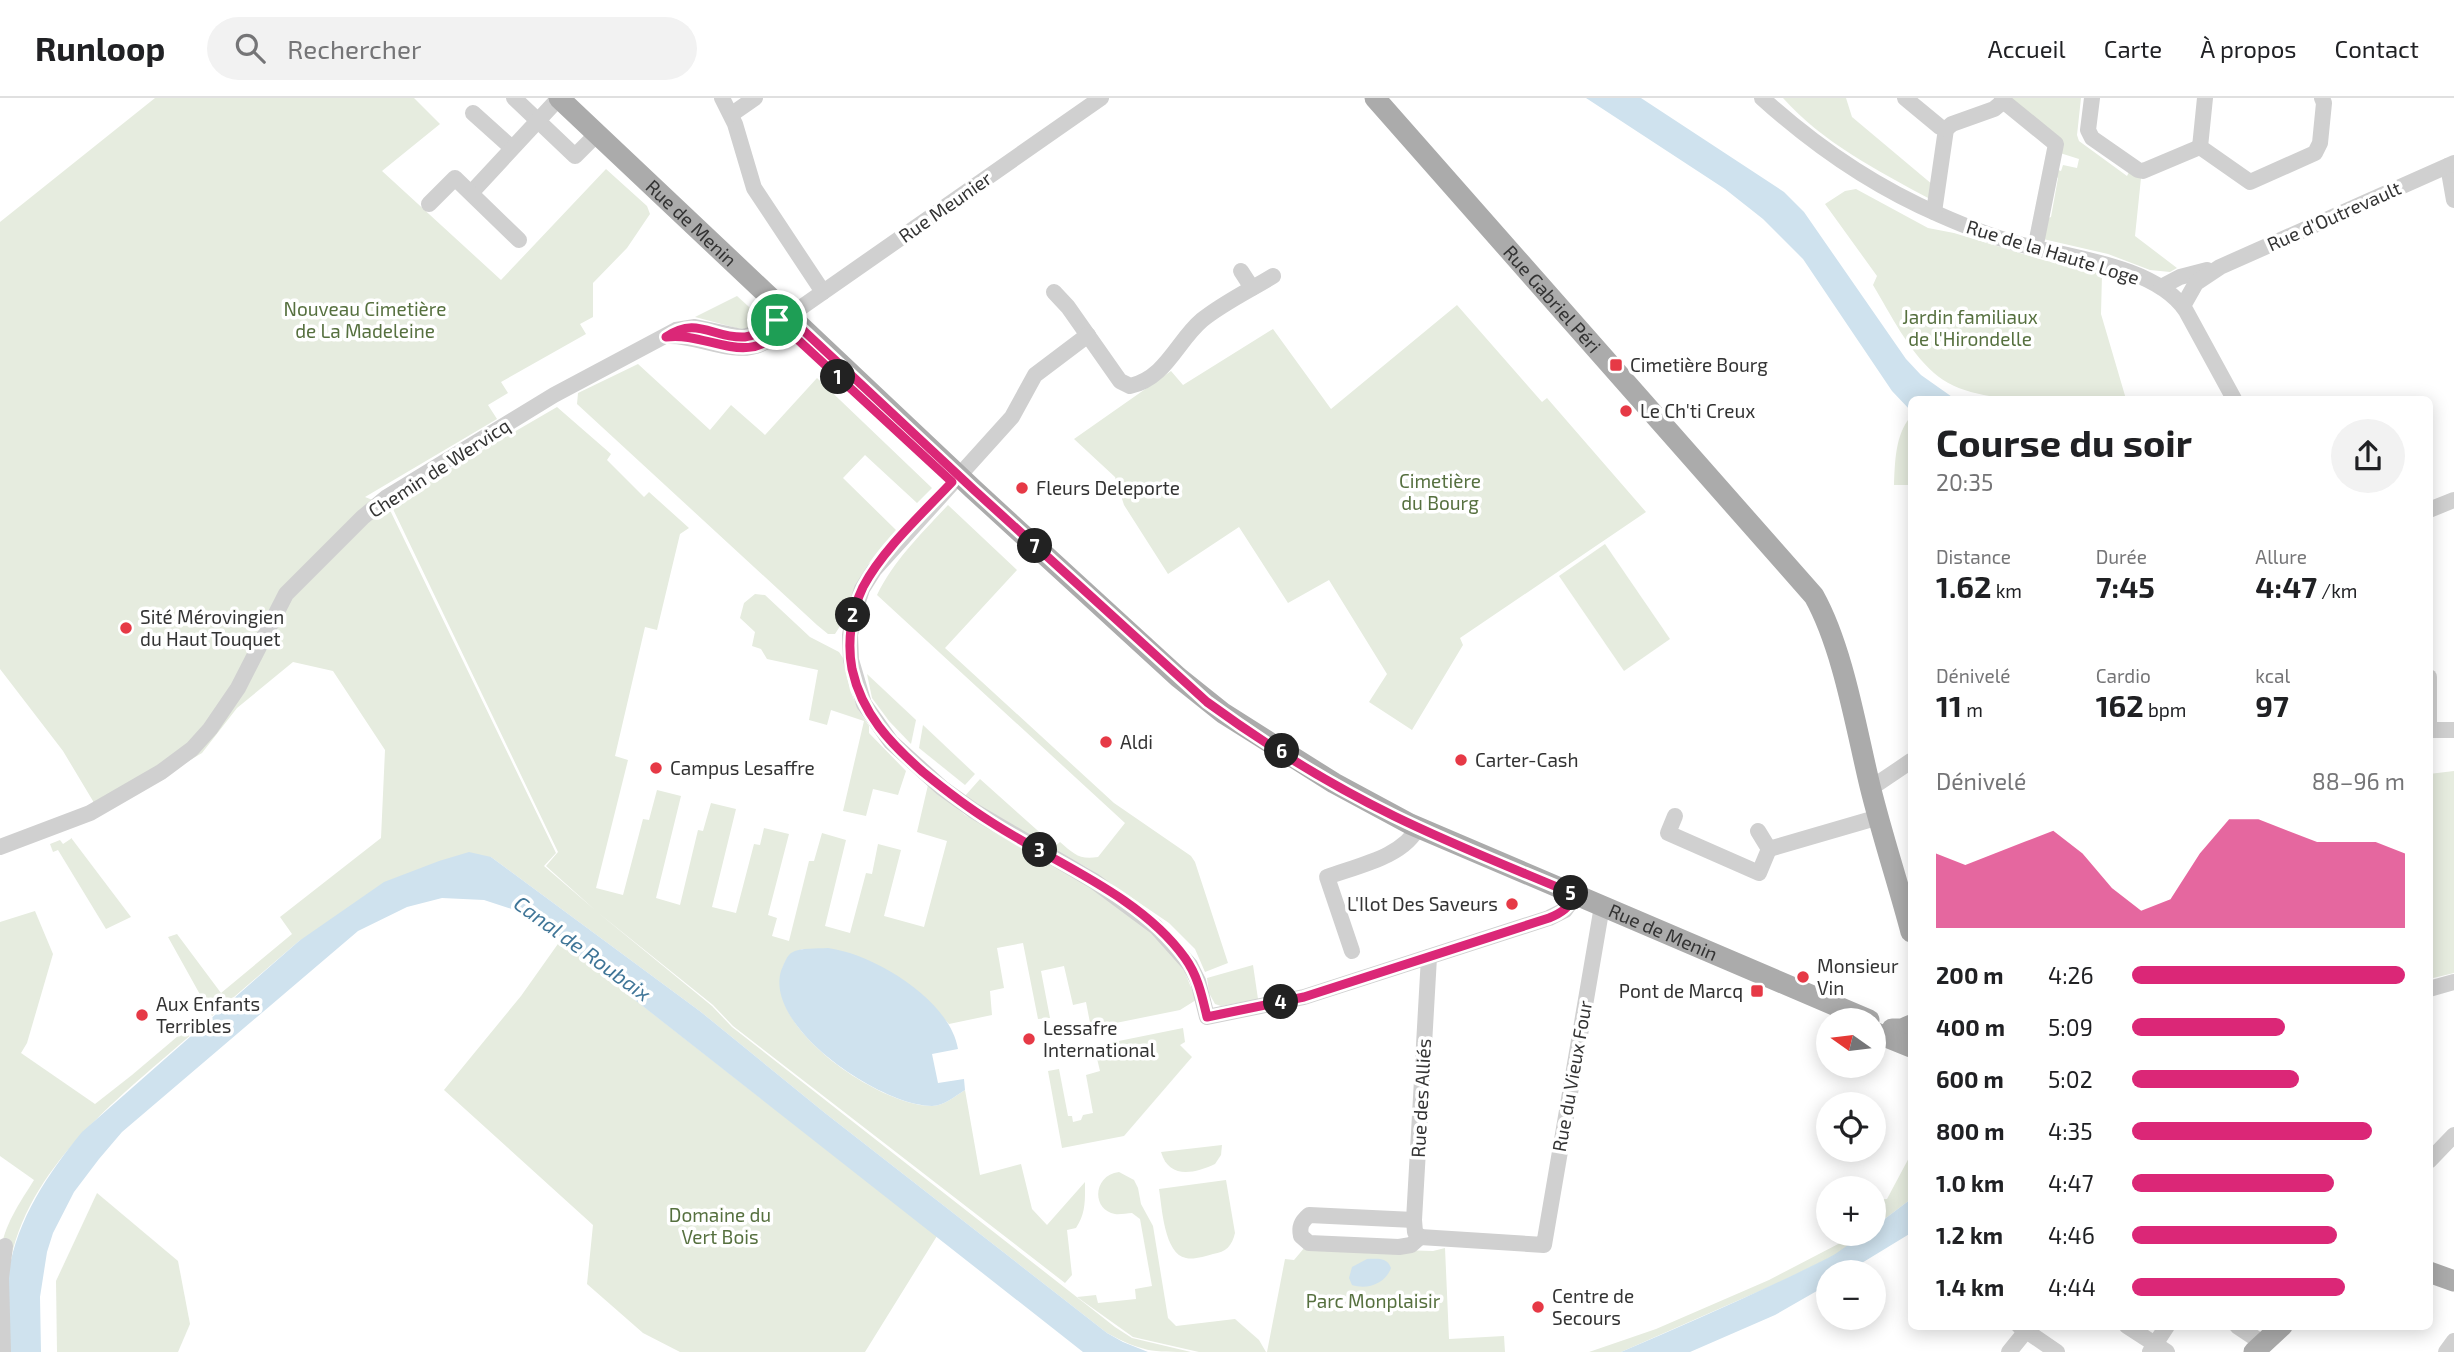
<!DOCTYPE html>
<html lang="fr">
<meta charset="utf-8">
<style>
:root{--surface:#fff;--page:#f2f2f2;--text:#202124;--muted:#757577;--line:#e0e0e0;--accent:#db2777}
body{margin:0;font-family:"Exo 2",sans-serif;background:var(--page);color:var(--text);height:100vh;display:flex;flex-direction:column;font-size:26px;white-space:nowrap}
*{box-sizing:border-box;margin:0}
p{font-size:23px;color:var(--muted)}
.icon{flex:none;width:38px;height:38px;fill:none;stroke:currentColor;stroke-width:2;stroke-linecap:round;stroke-linejoin:round}
.map{position:relative;flex:1;overflow:hidden}
.sheet{position:absolute;left:1908px;top:298px;width:525px;height:934px;display:flex;flex-direction:column;background:var(--surface);border-radius:10px;box-shadow:0 4px 18px #0003}
.sheet>*{flex:none}
.needle{width:46px;rotate:284deg}
.controls{position:absolute;left:1816px;top:910px;display:grid;gap:14px}
.controls a{display:grid;place-items:center;width:70px;height:70px;border-radius:50%;background:var(--surface);box-shadow:0 4px 18px #0003;font-size:35px}
.pin{position:absolute;display:grid;place-items:center;width:60px;height:60px;color:#fff;margin:-30px;border:4px solid #fff;border-radius:50%;box-shadow:0 2px 7px #0007}
.km{position:absolute;width:35px;height:35px;margin:-18px;border-radius:50%;background:#222;color:#fff;font-size:19px;line-height:35px;text-align:center}
.round{display:grid;place-items:center;flex:none;width:74px;height:74px;border-radius:37px;background:var(--page)}
.overview{display:flex;align-items:center;justify-content:space-between;height:119px;padding:0 28px}
h1{font-size:38px;font-weight:700;line-height:52px}
.figures{display:grid;grid-template-columns:repeat(3,1fr);gap:10px;height:119px;padding:7px 28px}
.figures div{display:grid;align-content:center}
.figures b{font-size:30px;font-weight:700}
.figures small{font-size:19px;font-weight:400}
.figures p{font-size:19px}
.chart{height:196px;padding:14px 28px}
.chart p{display:flex;justify-content:space-between}
.chart svg{width:100%;height:126px;margin-top:7px;fill:var(--accent);opacity:.7}
ul{padding:0 28px;list-style:none;font-size:23px}
li{display:grid;grid-template-columns:112px 84px 1fr;align-items:center;height:52px}
li i{height:18px;border-radius:9px;background:var(--accent)}
header{display:flex;align-items:center;gap:42px;box-sizing:border-box;height:98px;padding:0 35px;background:var(--surface);border-bottom:2px solid var(--line)}
header strong{font-size:33px}
nav{display:flex;gap:38px;margin-inline-start:auto;font-size:24px}
.search{width:490px;height:63px;background:var(--page);display:flex;align-items:center;gap:18px;box-sizing:border-box;padding:0 24px;border-radius:38px;color:var(--muted);font-size:26px}
.map>svg:first-child{display:block}
</style>
<header>
<strong>Runloop</strong>
<div class="search"><svg class="icon" aria-label="search" viewBox="0 0 24 24"><circle cx="10" cy="10" r="6"/><path d="M15 15l6 6"/></svg>Rechercher</div>
<nav><a>Accueil</a><a>Carte</a><a>À propos</a><a>Contact</a></nav>
</header>
<div class="map">
<svg width="2454" height="1254" viewBox="0 0 2454 1254">
<rect width="100%" height="100%" fill="#fff"/>
<g fill="#e6ecdf">
<path d="M155 0H414L440 26 382 73 501 182 606 71 647 108 650 116 627 150 593 185V219L580 226 586 236 501 284 508 295 488 307 497 321 365 399 388 408 556 755 544 768 595 812 546 768 558 754 392 409 419 389 557 309 611 356 607 362 644 399 649 394 689 430 680 436 657 532 645 529 615 658 628 662 596 790 623 797 643 721 649 722 657 692 681 698 656 800 680 807 698 732 703 733 711 705 736 711 712 809 736 815 754 746 760 747 764 730 789 736 768 817 777 820 772 838 789 843 809 763H814L822 735 846 742 825 828 850 835 866 775 872 776 878 746 901 752 884 818 924 829 947 743 917 734 928 687 965 717 1086 786 1132 816 1169 851 1184 872 1196 902 1180 912 1091 930 1086 904 1073 907 1064 868 1041 873 1050 920 1038 921 1023 845 997 850 1004 890 990 893 992 917 949 926 925 901 803 851C791 855 786 859 782 872 764 930 880 1008 932 1008 944 1008 955 998 965 992L980 1077 1021 1066 1032 1111 1047 1127 1085 1084C1085 1102 1086 1115 1076 1130L1067 1132 1072 1177 1065 1185 733 928 713 907 596 813 712 908 732 929 1115 1229 1132 1240 1191 1254C1152 1254 1142 1254 1107 1235L825 1015 701 914 491 759 299 843 212 918 168 839 177 836 221 895 292 836 280 819 381 740 385 652 333 573 293 564 237 610 202 655 93 720V703L63 653 0 571V124Z"/>
<path d="M1783 0H1846L1852 19 1933 87 1930 101C1878 73 1822 44 1783 0Z"/>
<path d="M2010 0H2081L2077 37 2079 43 2127 78 2130 72 2141 80 2135 138 2177 170 2170 174 2150 172 2108 156 2043 141 2046 121 2051 119 2058 80 2055 77V71L2061 73 2063 67 2077 70 2079 61 2060 55Z"/>
<path d="M1856 91 1928 130 1954 135 2043 162 2102 176 2101 216 2126 301C2074 301 1974 312 1934 275 1908 252 1891 217 1873 187L1877 178 1825 106 1845 93Z"/>
<path d="M737 198 759 218 757 227 750 231 744 232 695 219Z"/>
<path d="M1457 207 1542 304 1547 300 1646 414 1460 540 1463 547 1412 632 1369 604 1387 576 1329 482 1288 505 1239 429 1168 476 1124 407 1115 379 1074 341 1171 273 1183 287 1273 231 1331 311Z"/>
<path d="M638 266 710 332 731 307 765 337 817 280 932 390 917 405 865 357 843 380 896 432C878 452 863 470 853 495 847 509 844 524 835 536H828L817 527 577 306 578 295Z"/>
<path d="M1911 318V387H1894C1895 364 1895 337 1911 318Z"/>
<path d="M948 407 1017 472 945 550 1114 705 1191 758 1195 764 1228 865 1205 874 1195 851 1169 825 1088 770 999 722 964 699 980 681 1055 748 1060 744C1074 756 1079 762 1098 759L1125 725 877 497C894 462 922 435 948 407Z"/>
<path d="M1605 446 1670 541 1624 573 1559 478Z"/>
<path d="M755 496 765 497 810 539 839 554 843 560 850 592 859 613 869 628V635L906 673 898 697 873 691 866 718 843 713 864 623 831 612 827 627 809 622 818 572 767 561 761 551 752 548 755 534 740 520 744 505Z"/>
<path d="M867 576 916 622 911 646 889 623 872 600Z"/>
<path d="M923 627 975 676 965 687 919 650Z"/>
<path d="M2454 673V875L2429 881V676Z"/>
<path d="M72 740V741L131 819 106 831 58 752 53 754 50 746 60 742 63 746Z"/>
<path d="M35 813 53 856 27 945 21 955 95 1006 132 977 191 927 194 934C123 997 33 1062 11 1160L0 1156C4 1127 19 1106 34 1082L0 1058V824Z"/>
<path d="M560 843 937 1138 865 1254H680L643 1235 587 1186 593 1127 444 992 521 898Z"/>
<path d="M1253 867 1258 901 1221 908 1215 906 1209 895 1207 880Z"/>
<path d="M1183 930 1185 944 1180 947 1192 959 1124 1038 1062 1050 1048 973 1059 971 1068 1018H1072L1073 1024 1081 1022 1083 1017 1093 1015 1086 977 1100 973 1094 948Z"/>
<path d="M1222 1047 1221 1057 1215 1066C1193 1076 1169 1081 1161 1054Z"/>
<path d="M1911 1056V1101L1874 1129V1102L1887 1101Z"/>
<path d="M1119 1074 1134 1082 1138 1090 1141 1106 1153 1128 1168 1220 1176 1228 1235 1221 1259 1242 1266 1254H1199L1133 1239 1077 1199 1096 1197 1098 1205 1136 1201 1135 1191 1152 1188 1140 1121 1132 1115C1127 1115 1119 1117 1115 1116 1091 1112 1093 1077 1119 1074Z"/>
<path d="M1226 1082 1235 1135C1232 1148 1226 1154 1213 1156 1205 1158 1194 1162 1186 1160 1164 1156 1162 1109 1159 1091Z"/>
<path d="M97 1095 178 1163 190 1226 178 1254H57L56 1183Z"/>
<path d="M1843 1136H1865L1842 1154 1780 1184 1621 1254H1589L1656 1231 1769 1182 1842 1144Z"/>
<path d="M1305 1149 1433 1153 1445 1150 1449 1241 1504 1238 1505 1254H1267L1285 1161 1294 1162Z"/>
</g>
<g fill="#cfe2ee">
<path d="M1586 0H1641L1784 94 1804 114 1906 261 1921 277 1955 301H1911V313L1892 293 1803 161 1763 121 1725 91Z"/>
<path d="M469 754 491 759 701 914 825 1015 1107 1235 1123 1244 1148 1254H1083L551 836 515 812 484 802 442 800 407 809 358 833 122 1034 99 1061 74 1094 53 1135 47 1154 40 1199 41 1254H9C8 1233 5 1210 7 1188 12 1129 45 1079 82 1034L299 843 384 784 439 763Z"/>
<path d="M828 850C874 856 950 902 958 951L932 956 938 985 964 981 965 992C955 998 944 1008 932 1008 882 1008 764 930 781 873 783 868 786 859 791 855 801 849 817 851 828 850Z"/>
<path d="M1911 1101V1135L1847 1174H1829V1186L1775 1217 1690 1254H1621C1691 1224 1760 1194 1828 1160 1843 1153 1858 1136 1874 1136V1129Z"/>
<path d="M1367 1161C1377 1161 1387 1159 1391 1170 1385 1186 1367 1192 1352 1187L1349 1180 1352 1169Z"/>
</g>
<g fill="none" stroke-linecap="round" stroke-linejoin="round">
<g stroke="#d0d0d0" stroke-width="16">
<path d="M514 0 575 58 597 36"/>
<path d="M722 0 735 26 754 90 823 194"/>
<path d="M1762 0C1815 48 1875 89 1940 117 1965 128 1990 138 2015 145 2065 159 2156 167 2186 213L2234 301"/>
<path d="M1905 0 1940 29 1946 31 1934 114"/>
<path d="M2092 0 2088 32 2092 40 2138 72 2143 73 2200 49"/>
<path d="M2205 0 2200 49 2250 84 2315 55 2320 45 2324 5 2322 0"/>
<path d="M2002 2 2056 46 2035 151"/>
<path d="M473 15 512 50"/>
<path d="M732 16 755 0"/>
<path d="M1946 31 1952 26 1994 11 2000 6 2003 0"/>
<path d="M2448 68 2454 102"/>
<path d="M471 95 559 0"/>
<path d="M429 106 455 80 519 142"/>
<path d="M1241 173 1252 190"/>
<path d="M2161 189 2180 179 2207 172"/>
<path d="M1054 194 1068 209 1120 283 1130 288C1166 280 1177 243 1202 222 1223 205 1250 192 1273 178"/>
<path d="M2183 208 2196 185 2220 169 2454 65"/>
<path d="M1088 237 1035 277 1012 319 874 472 862 491 854 516 850 537 851 562 864 606 891 644 942 690 974 713 1094 783 1156 829 1190 867 1198 883 1207 919 1304 899 1549 820 1565 812 1576 797"/>
<path d="M669 238C703 237 739 263 770 241 781 233 786 221 796 213L1101 0"/>
<path d="M2429 412 2454 402"/>
<path d="M2429 579V632"/>
<path d="M2431 632H2454"/>
<path d="M1871 690 1911 663"/>
<path d="M1675 718 1668 735 1759 775 1769 751"/>
<path d="M1758 733 1769 751 1879 719"/>
<path d="M0 749 90 715 161 674 192 651 210 631 238 590 286 496 363 419 387 399 554 297 676 232 695 229 742 239 759 235 773 224 789 219"/>
<path d="M1352 853 1327 779C1356 768 1404 759 1418 729"/>
<path d="M2429 891 2454 884"/>
<path d="M2429 1063 2454 1037"/>
<path d="M1414 1122 1309 1117C1301 1124 1299 1129 1301 1138L1309 1145 1399 1149 1411 1147 1420 1139"/>
<path d="M1420 1139 1544 1147 1602 808"/>
<path d="M1420 1139 1415 1134 1414 1122 1429 859"/>
<path d="M2019 1228 2057 1254"/>
<path d="M2127 1228 2167 1254"/>
<path d="M2237 1228 2264 1246"/>
<path d="M3 1254 1 1180 5 1148"/>
<path d="M2009 1254 2026 1233"/>
<path d="M2150 1254 2167 1228"/>
<path d="M2446 1254 2454 1243"/>
</g>
<g stroke="#ababab" stroke-width="21">
<path id="s1" d="M559 0 973 391 1178 579 1223 615 1334 685 1410 726 1869 922"/>
<path id="s2" d="M1375 0 1814 498C1843 550 1856 630 1870 688 1882 737 1898 785 1911 834"/>
<path d="M1892 931H1902L1911 927"/>
<path d="M1874 934 1911 949"/>
<path d="M2429 1174 2454 1183"/>
<path d="M2254 1254 2282 1228"/>
</g>
</g>
<g fill="none" stroke-linecap="round" stroke-linejoin="round">
<defs>
<path id="route" d="M789 219 973 391 1207 604C1263 645 1331 687 1394 718 1453 747 1515 771 1576 797 1569 809 1562 815 1549 820L1304 899 1207 919C1202 898 1198 878 1185 860 1140 797 1054 765 991 724 967 709 945 692 923 674 890 645 862 616 852 571 847 544 851 514 863 489 883 451 923 415 952 384L783 228C750 273 708 233 666 239 697 217 713 241 745 239 757 238 763 229 773 224 778 221 783 220 789 219Z"/>
</defs>
<use href="#route" stroke="#fff" stroke-width="14"/>
<use href="#route" stroke="#db2777" stroke-width="9"/>
</g>
<g fill="#e63946" stroke="#fff" stroke-width="2.5">
<rect x="1609" y="260" width="14" height="14" rx="3.5"/>
<circle cx="1626" cy="313" r="7"/>
<circle cx="1022" cy="390" r="7"/>
<circle cx="126" cy="530" r="7"/>
<circle cx="1106" cy="644" r="7"/>
<circle cx="1461" cy="662" r="7"/>
<circle cx="656" cy="670" r="7"/>
<circle cx="1512" cy="806" r="7"/>
<circle cx="1803" cy="879" r="7"/>
<rect x="1750" y="886" width="14" height="14" rx="3.5"/>
<circle cx="142" cy="917" r="7"/>
<circle cx="1029" cy="941" r="7"/>
<circle cx="1538" cy="1209" r="7"/>
</g>
<g text-anchor="middle" stroke-width="7" stroke-linejoin="round" paint-order="stroke">
<g font-size="19" fill="#333" stroke="#fff">
<text transform="translate(945 109) rotate(-35)" y="7">Rue Meunier</text>
<text transform="translate(2334 118) rotate(-24)" y="7">Rue d'Outrevault</text>
<text dy="7" stroke="none"><textPath href="#s1" startOffset="182">Rue de Menin</textPath></text>
<text transform="translate(2053 154) rotate(17)" y="7">Rue de la Haute Loge</text>
<text dy="7" stroke="none"><textPath href="#s2" startOffset="268">Rue Gabriel Péri</textPath></text>
<text transform="translate(439 370) rotate(-33)" y="7">Chemin de Wervicq</text>
<text dy="7" stroke="none"><textPath href="#s1" startOffset="1398">Rue de Menin</textPath></text>
<text transform="translate(1572 978) rotate(-80)" y="7">Rue du Vieux Four</text>
<text transform="translate(1421 1000) rotate(-87)" y="7">Rue des Alliés</text>
</g>
<g font-size="19" fill="#56703f" stroke="#fff">
<text x="365" y="218">Nouveau Cimetière<tspan x="365" dy="22">de La Madeleine</tspan></text>
<text x="1970" y="226">Jardin familiaux<tspan x="1970" dy="22">de l'Hirondelle</tspan></text>
<text x="1440" y="390">Cimetière<tspan x="1440" dy="22">du Bourg</tspan></text>
<text x="720" y="1124">Domaine du<tspan x="720" dy="22">Vert Bois</tspan></text>
<text x="1373" y="1210">Parc Monplaisir</text>
</g>
<g font-size="19" fill="#333" stroke="#fff" text-anchor="start">
<text x="1630" y="274">Cimetière Bourg</text>
<text x="1640" y="320">Le Ch'ti Creux</text>
<text x="1036" y="397">Fleurs Deleporte</text>
<text x="140" y="526">Sité Mérovingien<tspan x="140" dy="22">du Haut Touquet</tspan></text>
<text x="1120" y="651">Aldi</text>
<text x="1475" y="669">Carter-Cash</text>
<text x="670" y="677">Campus Lesaffre</text>
<text x="1498" y="813" text-anchor="end">L'Ilot Des Saveurs</text>
<text x="1817" y="875">Monsieur<tspan x="1817" dy="22">Vin</tspan></text>
<text x="1743" y="900" text-anchor="end">Pont de Marcq</text>
<text x="156" y="913">Aux Enfants<tspan x="156" dy="22">Terribles</tspan></text>
<text x="1043" y="937">Lessafre<tspan x="1043" dy="22">International</tspan></text>
<text x="1552" y="1205">Centre de<tspan x="1552" dy="22">Secours</tspan></text>
</g>
<g font-size="21" font-style="italic" fill="#3f7597" stroke="#fff">
<text transform="translate(582 851) rotate(36)" y="7">Canal de Roubaix</text>
</g>
</g>
</svg>
<div class="controls">
<a><svg class="needle" viewBox="-14 -14 28 28"><path d="M0-13l5 13h-10z" fill="#e53935"/><path d="M0 13l5-13h-10z" fill="#757577"/></svg></a>
<a><svg class="icon" aria-label="locate" viewBox="0 0 24 24"><circle cx="12" cy="12" r="6"/><path d="M12 2v4M12 18v4M2 12h4M18 12h4"/></svg></a>
<a>+</a>
<a>−</a>
</div>
<div class="pin" style="left:777px;top:222px;background:#1e9e55"><svg class="icon" aria-label="arrive" viewBox="0 0 24 24"><path d="M6 21V4h12l-3 4 3 4H6"/></svg></div>
<b class="km" style="left:838px;top:279px">1</b>
<b class="km" style="left:853px;top:517px">2</b>
<b class="km" style="left:1040px;top:752px">3</b>
<b class="km" style="left:1281px;top:904px">4</b>
<b class="km" style="left:1571px;top:795px">5</b>
<b class="km" style="left:1282px;top:653px">6</b>
<b class="km" style="left:1035px;top:448px">7</b>
<section class="sheet">
<div class="overview"><div><h1>Course du soir</h1><p>20:35</p></div><a class="round"><svg class="icon" aria-label="share" viewBox="0 0 24 24"><path d="M12 15V3M7 8l5-5 5 5M5 13v7h14v-7"/></svg></a></div>
<div class="figures">
<div><p>Distance</p><b>1.62<small> km</small></b></div>
<div><p>Durée</p><b>7:45</b></div>
<div><p>Allure</p><b>4:47<small> /km</small></b></div>
</div>
<div class="figures">
<div><p>Dénivelé</p><b>11<small> m</small></b></div>
<div><p>Cardio</p><b>162<small> bpm</small></b></div>
<div><p>kcal</p><b>97</b></div>
</div>
<div class="chart"><p><span>Dénivelé</span>88–96 m</p>
<svg viewBox="0 0 160 44" preserveAspectRatio="none"><path d="M0 44V18L10 22L20 18L30 14L40 10L50 18L60 30L70 38L80 34L90 18L100 6L110 6L120 10L130 14L140 14L150 14L160 18V44z"/></svg>
</div>
<ul>
<li><b>200 m</b>4:26<i style="width:100%"></i></li>
<li><b>400 m</b>5:09<i style="width:56%"></i></li>
<li><b>600 m</b>5:02<i style="width:61%"></i></li>
<li><b>800 m</b>4:35<i style="width:88%"></i></li>
<li><b>1.0 km</b>4:47<i style="width:74%"></i></li>
<li><b>1.2 km</b>4:46<i style="width:75%"></i></li>
<li><b>1.4 km</b>4:44<i style="width:78%"></i></li>
</ul>
</section>
</div>
